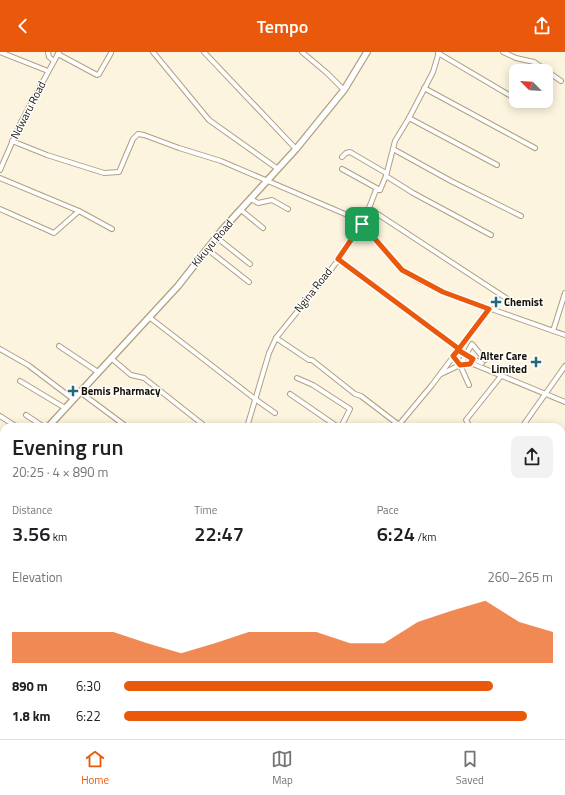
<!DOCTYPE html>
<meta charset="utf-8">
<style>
:root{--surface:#fff;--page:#f2f2f2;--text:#202124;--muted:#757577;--line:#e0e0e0;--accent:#ea580c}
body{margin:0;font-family:"Titillium Web",sans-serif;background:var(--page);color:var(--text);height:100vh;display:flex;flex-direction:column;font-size:15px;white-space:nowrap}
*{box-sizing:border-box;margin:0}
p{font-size:13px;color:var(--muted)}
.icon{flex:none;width:22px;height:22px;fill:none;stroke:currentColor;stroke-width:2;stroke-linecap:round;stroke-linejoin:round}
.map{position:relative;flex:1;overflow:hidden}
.sheet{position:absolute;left:0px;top:371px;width:565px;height:316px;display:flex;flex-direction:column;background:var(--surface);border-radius:12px 12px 0 0;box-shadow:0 2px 10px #0003}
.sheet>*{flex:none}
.needle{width:26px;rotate:294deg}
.fabs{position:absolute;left:509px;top:12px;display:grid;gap:8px}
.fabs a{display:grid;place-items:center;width:44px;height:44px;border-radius:8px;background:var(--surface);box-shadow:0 2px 10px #0003;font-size:20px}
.pin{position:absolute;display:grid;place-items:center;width:34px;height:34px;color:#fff;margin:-17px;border-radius:8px;box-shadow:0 2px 6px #0006}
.round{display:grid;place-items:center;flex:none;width:42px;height:42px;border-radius:8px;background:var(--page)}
.head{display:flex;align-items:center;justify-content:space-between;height:68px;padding:0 12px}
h1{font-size:22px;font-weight:600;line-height:30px}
.figures{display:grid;grid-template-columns:repeat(3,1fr);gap:6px;height:68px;padding:4px 12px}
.figures div{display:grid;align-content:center}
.figures b{font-size:20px;font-weight:600}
.figures small{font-size:11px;font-weight:400}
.figures p{font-size:11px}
.chart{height:112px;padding:8px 12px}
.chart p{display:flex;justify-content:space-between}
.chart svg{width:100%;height:72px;margin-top:4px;fill:var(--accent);opacity:.7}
ul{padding:0 12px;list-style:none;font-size:13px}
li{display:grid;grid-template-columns:64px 48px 1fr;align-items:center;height:30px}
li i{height:10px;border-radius:5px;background:var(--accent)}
header{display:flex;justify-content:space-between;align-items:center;height:52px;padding:0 12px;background:var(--accent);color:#fff;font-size:18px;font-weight:600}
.tabs{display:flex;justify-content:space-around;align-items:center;height:56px;border-top:1px solid var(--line);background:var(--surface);font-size:11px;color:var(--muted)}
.tabs a{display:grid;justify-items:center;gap:2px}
.tabs .active{color:var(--accent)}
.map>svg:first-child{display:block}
</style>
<header><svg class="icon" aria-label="back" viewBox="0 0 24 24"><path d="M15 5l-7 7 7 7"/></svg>Tempo<svg class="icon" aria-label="share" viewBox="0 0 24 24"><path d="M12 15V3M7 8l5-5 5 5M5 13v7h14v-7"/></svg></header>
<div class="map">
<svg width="565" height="687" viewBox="0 0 565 687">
<rect width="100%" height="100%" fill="#fdf4df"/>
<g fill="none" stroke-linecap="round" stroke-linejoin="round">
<defs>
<g id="street">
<path d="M0 0 48 19"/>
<path d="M48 0 49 5 54 9"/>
<path d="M153 0 209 68 278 117"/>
<path d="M204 0 296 97"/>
<path d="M302 0 327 21 344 38"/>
<path d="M503 0 516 6 534 10 561 29"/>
<path d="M438 1 516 47"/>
<path d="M58 2 97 23 99 22 111 1"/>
<path d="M424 36 535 96"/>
<path d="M520 49 522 50"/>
<path d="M409 66 497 113"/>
<path d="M12 89 47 103 104 121 119 120 133 87 138 82 144 83 179 96 221 109 352 165 362 172 402 217 418 228 443 240 565 283"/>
<path d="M393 97 451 129 521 164"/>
<path d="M342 105 346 101 350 100 386 121"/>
<path d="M342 117 380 138"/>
<path d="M0 118 21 70 59 0"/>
<path d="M386 124 413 141 491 183"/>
<path d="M0 126 79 159 112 177"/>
<path d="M251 147 258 151 272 148 288 157"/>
<path d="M0 157 54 181 79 159"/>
<path d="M370 157 509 248"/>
<path d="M241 158 263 176"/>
<path d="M216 185 250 212"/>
<path d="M207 197 249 230"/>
<path d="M338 207 459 297"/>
<path d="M149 265 255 347 275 361"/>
<path d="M553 279 565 241"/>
<path d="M276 286 309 308H312L355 342 361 344 399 373"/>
<path d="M59 294 98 320"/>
<path d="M0 297 28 313 73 347"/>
<path d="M458 298 473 307"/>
<path d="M453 304 460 313 473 312 565 350"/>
<path d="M111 306 131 323 144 326 206 375"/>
<path d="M472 308 473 307 482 311"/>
<path d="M460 313 469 333"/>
<path d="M441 322 460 313 472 292 485 308"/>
<path d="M297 326 313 333 350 357 341 375"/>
<path d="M20 329 65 356"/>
<path d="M80 340 127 375"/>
<path d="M290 342 338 375"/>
<path d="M26 363 44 375"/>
<path d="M0 364 17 375"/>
<path d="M247 375 269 301 276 286C312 240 357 194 376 138H380L386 124 395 89 409 66 433 20 439 0"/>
<path d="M397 375 432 333 489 257"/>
<path d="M470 375 466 368 501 324"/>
<path d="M522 375 565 314"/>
<path d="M561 421 565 425"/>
<path d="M561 469 565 474"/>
<path d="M0 486 4 492"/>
<path d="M0 502 4 499"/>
<path d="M561 532 565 529"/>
<path d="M0 546 4 542"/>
<path d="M561 546 565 549"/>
<path d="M0 573 4 570"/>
<path d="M561 607 565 611"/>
<path d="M0 623 4 625"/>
<path d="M561 643 565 647"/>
<path d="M20 683V687"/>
<path d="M114 683 124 687"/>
<path d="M159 683 163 687"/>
<path d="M182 683 186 687"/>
<path d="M221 683 225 686"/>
<path d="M401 683 416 687"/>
<path d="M468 683 470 687"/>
<path d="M519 683 525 687"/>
<path d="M0 686 9 683"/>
<path d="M61 687 63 683"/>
<path d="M143 687 145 683"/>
<path d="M269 687V683"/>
</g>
<g id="secondary">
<path d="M48 375 178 234 222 178 296 97 344 38 367 0"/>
<path d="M561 411 565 405"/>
<path d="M0 427 4 422"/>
<path d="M374 687V683"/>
</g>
</defs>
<use href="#street" stroke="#afa080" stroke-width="6"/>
<use href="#secondary" stroke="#afa080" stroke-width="8"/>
<use href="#street" stroke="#fff" stroke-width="4"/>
<use href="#secondary" stroke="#fff" stroke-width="5.5"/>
</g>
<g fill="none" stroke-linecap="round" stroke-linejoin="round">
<defs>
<path id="route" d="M362 172 338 207 459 297 453 304 460 313 470 312 473 307 458 298 489 257 443 240 402 218 362 172"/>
</defs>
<use href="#route" stroke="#fff" stroke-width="8"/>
<use href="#route" stroke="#ea580c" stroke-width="5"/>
</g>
<g fill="#26697b" stroke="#fff" stroke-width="1.5">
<path d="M494 244h4v4h4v4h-4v4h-4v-4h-4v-4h4z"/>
<path d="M534 304h4v4h4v4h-4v4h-4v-4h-4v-4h4z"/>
<path d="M71 333h4v4h4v4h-4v4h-4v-4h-4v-4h4z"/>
</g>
<g text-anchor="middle" stroke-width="3" stroke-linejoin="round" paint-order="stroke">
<g font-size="11" fill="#181206" stroke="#fff">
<text transform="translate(28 58) rotate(-63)" y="4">Ndwaru Road</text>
<text transform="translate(212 191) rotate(-50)" y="4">Kikuyu Road</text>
<text transform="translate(313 238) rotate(-52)" y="4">Ngina Road</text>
</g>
<g font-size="11" font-weight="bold" fill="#181206" stroke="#fff" text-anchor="start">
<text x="504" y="254">Chemist</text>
<text x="527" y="308" text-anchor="end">Alter Care<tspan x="527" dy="13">Limited</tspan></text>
<text x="81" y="343">Bemis Pharmacy</text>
</g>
</g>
</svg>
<div class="fabs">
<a><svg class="needle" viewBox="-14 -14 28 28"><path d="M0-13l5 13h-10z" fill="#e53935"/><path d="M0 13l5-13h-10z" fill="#757577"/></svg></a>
</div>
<div class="pin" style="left:362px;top:172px;background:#1e9e55"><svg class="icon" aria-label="arrive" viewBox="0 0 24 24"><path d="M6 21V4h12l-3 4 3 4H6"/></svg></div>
<section class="sheet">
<div class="head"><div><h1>Evening run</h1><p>20:25 · 4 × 890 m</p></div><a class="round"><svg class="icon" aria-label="share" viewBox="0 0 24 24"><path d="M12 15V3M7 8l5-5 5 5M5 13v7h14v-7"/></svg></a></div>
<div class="figures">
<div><p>Distance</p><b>3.56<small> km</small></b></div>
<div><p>Time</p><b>22:47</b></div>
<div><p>Pace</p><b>6:24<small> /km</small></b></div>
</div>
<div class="chart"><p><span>Elevation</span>260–265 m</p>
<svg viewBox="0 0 160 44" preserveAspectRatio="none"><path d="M0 44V25L10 25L20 25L30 25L40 32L50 38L60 32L70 25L80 25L90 25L100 32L110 32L120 19L130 12L140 6L150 19L160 25V44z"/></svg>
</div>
<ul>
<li><b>890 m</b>6:30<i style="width:86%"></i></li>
<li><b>1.8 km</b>6:22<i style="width:94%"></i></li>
</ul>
</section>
</div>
<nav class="tabs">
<a class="active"><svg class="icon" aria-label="home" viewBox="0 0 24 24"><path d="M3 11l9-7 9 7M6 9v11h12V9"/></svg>Home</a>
<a><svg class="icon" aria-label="map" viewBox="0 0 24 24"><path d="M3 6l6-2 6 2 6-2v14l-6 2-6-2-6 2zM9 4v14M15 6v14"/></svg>Map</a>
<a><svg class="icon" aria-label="saved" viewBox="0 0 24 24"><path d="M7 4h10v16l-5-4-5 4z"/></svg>Saved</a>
</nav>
